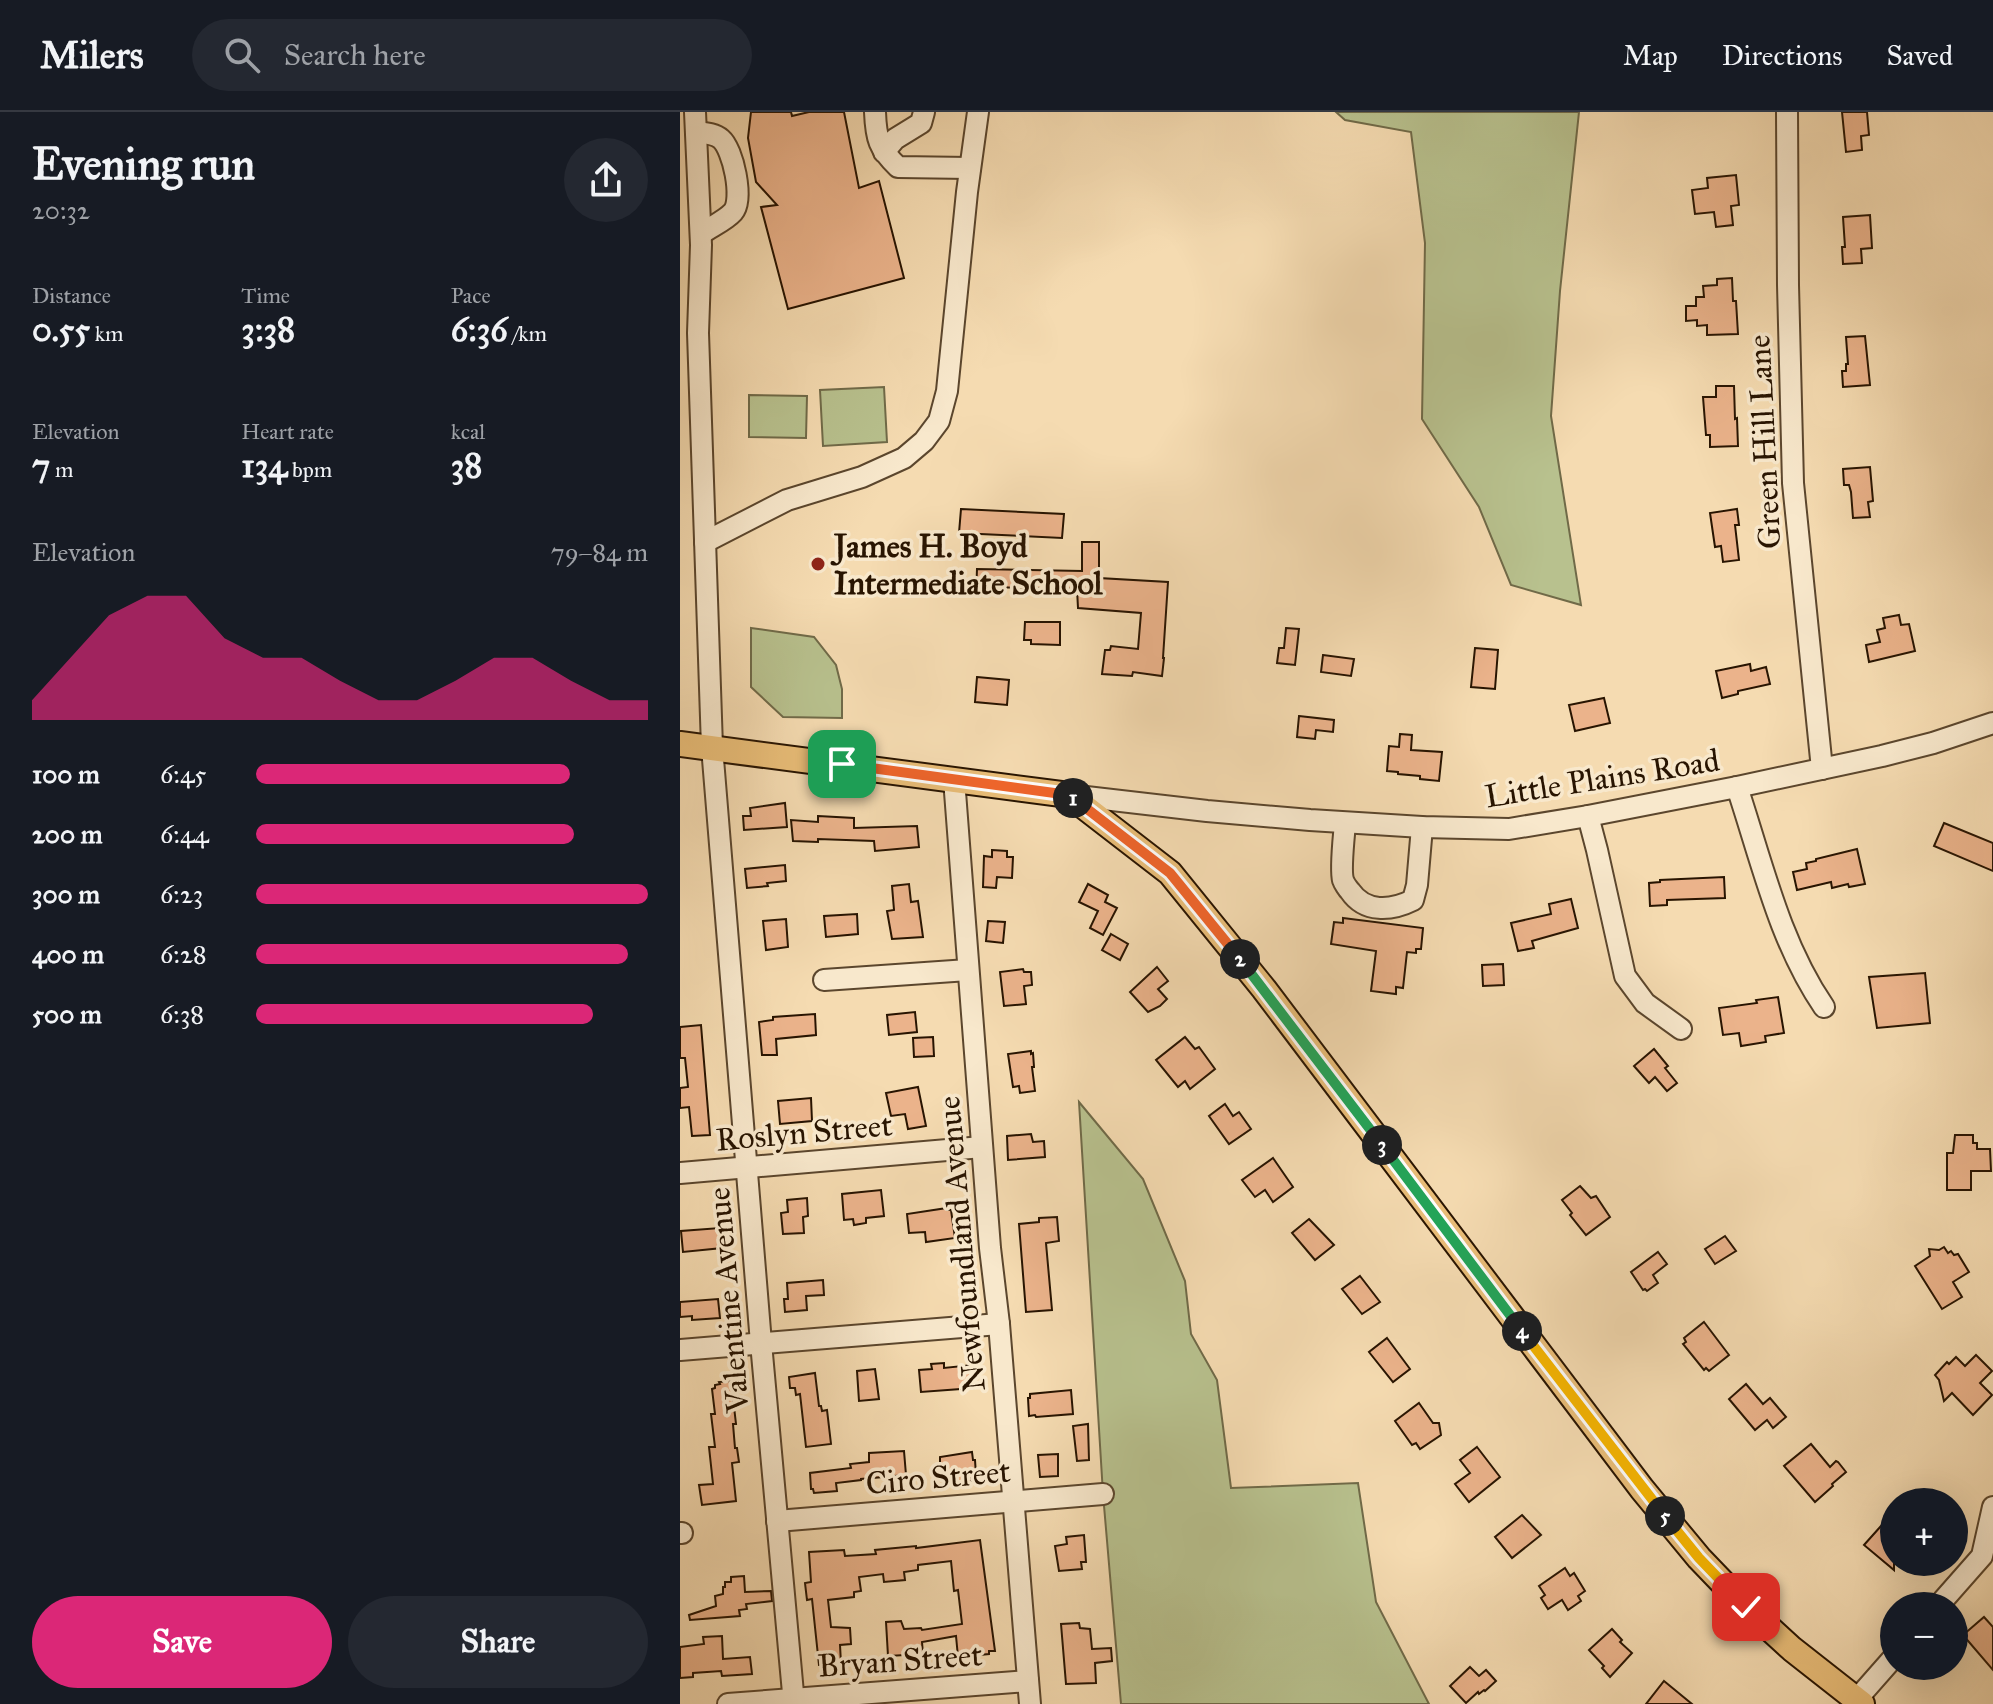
<!DOCTYPE html>
<meta charset="utf-8">
<style>
:root{--surface:#171b24;--page:#242831;--text:#f1f3f6;--muted:#9ea1a6;--line:#363941;--accent:#db2777}
body{margin:0;font-family:"IM FELL Great Primer",serif;background:var(--page);color:var(--text);height:100vh;display:flex;flex-direction:column;font-size:30px;white-space:nowrap}
*{box-sizing:border-box;margin:0}
p{font-size:26px;color:var(--muted)}
.icon{flex:none;width:44px;height:44px;fill:none;stroke:currentColor;stroke-width:2;stroke-linecap:round;stroke-linejoin:round}
.map{position:relative;flex:1;overflow:hidden}
.details{display:flex;flex-direction:column;background:var(--surface);width:680px}
.details>*{flex:none}
.tools{position:absolute;left:1200px;top:1376px;display:grid;gap:16px}
.tools a{display:grid;place-items:center;width:88px;height:88px;border-radius:50%;background:var(--surface);box-shadow:0 8px 32px #0002;font-size:40px}
.pin{position:absolute;display:grid;place-items:center;width:68px;height:68px;color:#fff;margin:-34px;border-radius:16px;box-shadow:0 4px 12px #0006}
.km{position:absolute;width:40px;height:40px;margin:-20px;border-radius:50%;background:#222;color:#fff;font-size:22px;line-height:40px;text-align:center}
.round{display:grid;place-items:center;flex:none;width:84px;height:84px;border-radius:42px;background:var(--page)}
.head{display:flex;align-items:center;justify-content:space-between;height:136px;padding:0 32px}
h1{font-size:44px;font-weight:700;line-height:60px}
.metrics{display:grid;grid-template-columns:repeat(3,1fr);gap:12px;height:136px;padding:8px 32px}
.metrics div{display:grid;align-content:center}
.metrics b{font-size:34px;font-weight:700}
.metrics small{font-size:22px;font-weight:400}
.metrics p{font-size:22px}
.chart{height:224px;padding:16px 32px}
.chart p{display:flex;justify-content:space-between}
.chart svg{width:100%;height:144px;margin-top:8px;fill:var(--accent);opacity:.7}
.action{display:flex;gap:16px;margin-top:auto;padding:16px 32px}
.action a{flex:1;height:92px;border-radius:48px;background:var(--accent);color:#fff;font-size:32px;font-weight:700;line-height:92px;text-align:center}
.action a+a{background:var(--page);color:var(--text)}
ul{padding:0 32px;list-style:none;font-size:26px}
li{display:grid;grid-template-columns:128px 96px 1fr;align-items:center;height:60px}
li i{height:20px;border-radius:10px;background:var(--accent)}
header{display:flex;align-items:center;gap:48px;box-sizing:border-box;height:112px;padding:0 40px;background:var(--surface);border-bottom:2px solid var(--line)}
header strong{font-size:38px}
nav{display:flex;gap:44px;margin-inline-start:auto;font-size:28px}
.search{width:560px;height:72px;background:var(--page);display:flex;align-items:center;gap:20px;box-sizing:border-box;padding:0 28px;border-radius:44px;color:var(--muted);font-size:30px}
main{display:flex;flex:1;min-height:0}
.map>svg:first-child{display:block}
</style>
<header>
<strong>Milers</strong>
<div class="search"><svg class="icon" aria-label="search" viewBox="0 0 24 24"><circle cx="10" cy="10" r="6"/><path d="M15 15l6 6"/></svg>Search here</div>
<nav><a>Map</a><a>Directions</a><a>Saved</a></nav>
</header>
<main>
<section class="details">
<div class="head"><div><h1>Evening run</h1><p>20:32</p></div><a class="round"><svg class="icon" aria-label="share" viewBox="0 0 24 24"><path d="M12 15V3M7 8l5-5 5 5M5 13v7h14v-7"/></svg></a></div>
<div class="metrics">
<div><p>Distance</p><b>0.55<small> km</small></b></div>
<div><p>Time</p><b>3:38</b></div>
<div><p>Pace</p><b>6:36<small> /km</small></b></div>
</div>
<div class="metrics">
<div><p>Elevation</p><b>7<small> m</small></b></div>
<div><p>Heart rate</p><b>134<small> bpm</small></b></div>
<div><p>kcal</p><b>38</b></div>
</div>
<div class="chart"><p><span>Elevation</span>79–84 m</p>
<svg viewBox="0 0 160 44" preserveAspectRatio="none"><path d="M0 44V38L10 25L20 12L30 6L40 6L50 19L60 25L70 25L80 32L90 38L100 38L110 32L120 25L130 25L140 32L150 38L160 38V44z"/></svg>
</div>
<ul>
<li><b>100 m</b>6:45<i style="width:80%"></i></li>
<li><b>200 m</b>6:44<i style="width:81%"></i></li>
<li><b>300 m</b>6:23<i style="width:100%"></i></li>
<li><b>400 m</b>6:28<i style="width:95%"></i></li>
<li><b>500 m</b>6:38<i style="width:86%"></i></li>
</ul>
<div class="action"><a>Save</a><a>Share</a></div>
</section>
<div class="map">
<svg width="1313" height="1592" viewBox="0 0 1313 1592">
<rect width="100%" height="100%" fill="#f5dbb1"/>
<filter id="stains"><feTurbulence type="fractalNoise" baseFrequency=".0025" numOctaves="4"/><feColorMatrix values="0 0 0 0 .2 0 0 0 0 .09 0 0 0 0 .02 0 0 0 .5 -.17"/></filter>
<radialGradient id="worn" r=".72"><stop offset=".6" stop-color="#630" stop-opacity="0"/><stop offset="1" stop-color="#630" stop-opacity=".3"/></radialGradient>
<g fill="#b8c18e" stroke="#706a48" stroke-width="2">
<path d="M656 0H899L880 179 871 304 901 493 831 473 799 395 742 307 745 131 731 20 665 8Z"/>
<path d="M204 275 207 330 143 334 140 278Z"/>
<path d="M69 283 127 284 126 326 69 325Z"/>
<path d="M71 516 134 525 156 553 162 577V606L103 605 71 575Z"/>
<path d="M399 990 463 1067 505 1169 511 1222 537 1268 551 1376 678 1371 696 1490 749 1592H441L423 1382Z"/>
</g>
<g fill="#ebb38b" stroke="#281401" stroke-width="2">
<path d="M71 0H111L112 4 129 0H164L179 76 199 69 224 166 108 197 81 95 97 93 76 70 68 26Z"/>
<path d="M1162 0H1187L1189 23 1181 24 1182 38 1166 40Z"/>
<path d="M1056 63 1059 93 1051 94 1053 113 1036 115 1034 100 1015 102 1012 78 1028 76 1027 66Z"/>
<path d="M1190 103 1192 136 1181 137 1182 151 1163 152 1162 135H1165L1163 105Z"/>
<path d="M1052 166 1053 189H1056L1058 222 1027 223V213L1017 214V208L1006 209V194H1016V185H1024L1023 174 1037 173V167Z"/>
<path d="M1185 224 1190 273 1163 275 1162 259H1166V252H1168L1166 225Z"/>
<path d="M1036 274H1054L1055 307 1057 306 1058 334 1030 335V323H1026L1023 285H1036Z"/>
<path d="M1190 355 1193 389 1188 390 1190 405 1173 406 1171 380 1169 373H1164L1163 357Z"/>
<path d="M281 397 384 402 382 426 279 421Z"/>
<path d="M1057 397 1059 413H1055L1059 448 1043 450 1041 434 1035 435 1030 401Z"/>
<path d="M402 430H419V466L488 470 483 546H484L482 564 453 560 452 564 422 562 425 538H430L431 534 458 537 461 501 398 496 397 477 309 475V484H296L297 457 402 459Z"/>
<path d="M1219 503 1221 513 1229 512 1235 539 1189 550 1186 533 1200 530 1197 518 1205 516 1203 506Z"/>
<path d="M345 510H380V533L351 532V528H344Z"/>
<path d="M606 516 619 517 615 553 597 551 599 536H604Z"/>
<path d="M795 536 818 538 815 577 791 575Z"/>
<path d="M643 543 674 547 671 564 641 560Z"/>
<path d="M1070 552 1071 559 1086 555 1090 572 1058 579V582L1042 586 1036 559Z"/>
<path d="M297 565 329 568 327 593 295 590Z"/>
<path d="M924 586 930 611 895 619 889 593Z"/>
<path d="M619 604 654 608 653 620 636 618 635 627 617 625Z"/>
<path d="M720 622 732 623 731 638 762 640 759 669 740 667V664L718 662V660L707 659 709 634 719 635Z"/>
<path d="M105 691 107 715 64 718 63 704H71L70 696Z"/>
<path d="M138 704 174 706V716L237 714 239 735 195 739 194 729 138 727V730L113 729 111 708 138 710Z"/>
<path d="M1264 711 1313 731V759L1254 734Z"/>
<path d="M1177 737 1185 772 1169 775 1168 772 1152 776 1151 770 1117 778 1113 760 1127 757 1126 751 1136 749V747Z"/>
<path d="M312 738 327 739V745H333L332 766 317 765 316 776 303 775 304 744 312 745Z"/>
<path d="M105 753 106 769 87 771 88 774 67 776 65 757Z"/>
<path d="M1044 765 1045 786 987 788V793L970 794 969 771 980 770V768Z"/>
<path d="M229 772 231 790 238 789 243 825 212 827 207 799 214 798 212 774Z"/>
<path d="M408 772 428 783 425 790 437 796 423 823 410 816 418 799 399 790Z"/>
<path d="M891 787 898 816 852 829 854 836 838 839 831 811 871 802 869 792Z"/>
<path d="M177 802 178 822 146 825 144 804Z"/>
<path d="M663 806 743 816 741 837H736V841L727 840 723 876 716 875V882L691 879 696 839 651 832 654 810 663 811Z"/>
<path d="M106 807 108 835 86 838 83 809Z"/>
<path d="M308 809 325 810 323 831 306 829Z"/>
<path d="M431 822 448 832 440 848 422 838Z"/>
<path d="M823 852 824 873 803 874 802 853Z"/>
<path d="M477 855 488 869 478 877 487 887 480 894 468 900 450 880Z"/>
<path d="M343 857 344 860H351L352 873 344 874 346 892 324 894 320 860Z"/>
<path d="M1245 861 1250 911 1197 916 1189 865Z"/>
<path d="M1098 885 1104 921 1085 924 1086 930 1061 934 1059 921 1043 923 1039 896 1077 891 1076 888Z"/>
<path d="M235 900 237 920 209 923 207 903Z"/>
<path d="M135 902 136 923 96 927 97 943H82L79 910 93 908V905Z"/>
<path d="M21 913 30 1023 12 1024 9 995 0 996V976L8 975 5 946H0V915Z"/>
<path d="M253 925 254 944 234 945 233 926Z"/>
<path d="M505 925 515 937 519 935 535 957 510 977 505 969 498 975 476 948Z"/>
<path d="M974 937 988 954 985 956 997 971 987 979 975 965 969 971 954 954Z"/>
<path d="M351 939V942L353 941 354 955H352L355 979 340 981 339 974 333 975 328 942Z"/>
<path d="M238 975 246 1014 228 1017 225 1002 211 1004 206 981Z"/>
<path d="M131 986 132 1009 100 1012 98 989Z"/>
<path d="M545 992 553 1004 559 1000 571 1017 549 1032 529 1004Z"/>
<path d="M351 1022 353 1030 364 1029 365 1045 328 1048 327 1024Z"/>
<path d="M1275 1023H1293V1031H1297V1037H1310L1311 1059H1291V1078H1267V1041H1273Z"/>
<path d="M593 1046 613 1075 593 1090 585 1078 575 1085 562 1068Z"/>
<path d="M900 1074 911 1086 916 1084 930 1105 906 1123 890 1103 892 1101 882 1088Z"/>
<path d="M201 1078 204 1104 186 1106V1111L174 1113 173 1107 164 1108 162 1082Z"/>
<path d="M127 1086 128 1104 123 1105 124 1121 103 1122 101 1101 108 1100 107 1088Z"/>
<path d="M267 1096V1098H271L275 1126 246 1130 245 1120 229 1121 227 1102Z"/>
<path d="M377 1105 379 1129 366 1131 372 1198 346 1200 339 1112 359 1110V1106Z"/>
<path d="M629 1107 654 1133 635 1148 612 1121Z"/>
<path d="M40 1116 42 1136 3 1140 1 1119Z"/>
<path d="M1045 1124 1056 1139 1035 1152 1025 1137Z"/>
<path d="M1264 1135 1268 1141 1271 1139 1274 1143 1278 1142 1289 1160 1273 1170 1282 1185 1262 1197 1235 1154 1250 1144 1249 1137 1259 1138Z"/>
<path d="M978 1140 987 1152 973 1163 978 1171 967 1179 965 1177 963 1178 951 1160Z"/>
<path d="M680 1164 700 1190 682 1202 662 1177Z"/>
<path d="M143 1168 144 1183 126 1184 127 1198 105 1200 104 1187H108L107 1171Z"/>
<path d="M38 1187 40 1206 12 1208V1204L0 1205V1190Z"/>
<path d="M1024 1210 1049 1243 1029 1259 1026 1256 1024 1258 1003 1232 1006 1230 1004 1226Z"/>
<path d="M707 1226 730 1257 713 1270 689 1240Z"/>
<path d="M1296 1243 1312 1259 1300 1271 1312 1283 1293 1303 1272 1281 1264 1289 1259 1268 1255 1263 1267 1250 1269 1252 1276 1245 1285 1254Z"/>
<path d="M264 1251V1256L292 1253 294 1276 241 1280 239 1258 252 1257 251 1252Z"/>
<path d="M195 1257 199 1287 179 1289 177 1259Z"/>
<path d="M135 1261 139 1294H141L142 1299 147 1298 151 1332 126 1335 120 1282 116 1283 115 1276H110L109 1265Z"/>
<path d="M51 1269 56 1312H53L55 1336H57L59 1350 52 1351 56 1389 22 1393 19 1373 33 1372 29 1335H35L31 1302H35L32 1277 35 1276V1273L40 1272 39 1270Z"/>
<path d="M1066 1272 1083 1292 1090 1286 1106 1305 1093 1316 1087 1308 1075 1318 1049 1287Z"/>
<path d="M391 1278 393 1302 356 1305 355 1303 349 1304 348 1286H350V1282Z"/>
<path d="M739 1291 753 1311H759L761 1323 740 1337 736 1331 732 1333 715 1309Z"/>
<path d="M408 1312 409 1348 397 1349 393 1314Z"/>
<path d="M1131 1332 1150 1355 1156 1349 1158 1350 1166 1360 1152 1372 1153 1374 1135 1390 1104 1354Z"/>
<path d="M797 1335 820 1365 789 1390 775 1372 790 1361 780 1348Z"/>
<path d="M224 1339 226 1363 181 1367V1368L156 1371 157 1379 134 1381 133 1377H131L130 1361 171 1356 170 1352 189 1350V1341Z"/>
<path d="M292 1340 293 1348H295L296 1363H291L292 1369 277 1370 276 1363 264 1364 263 1358 260 1359V1345Z"/>
<path d="M378 1342V1364L360 1365 358 1343Z"/>
<path d="M842 1403 861 1423 832 1446 815 1425Z"/>
<path d="M1201 1414 1214 1425V1458L1184 1433Z"/>
<path d="M404 1423 406 1450H401L402 1457 379 1459 375 1434 387 1432 386 1425Z"/>
<path d="M300 1428 315 1539H309V1542L278 1545 276 1524 242 1530 243 1542 208 1544 206 1510 221 1509 224 1517 241 1516 242 1518 282 1512 278 1478 274 1479 271 1449 238 1453V1458L224 1460 225 1468 204 1470 203 1462 179 1465 181 1479 174 1480V1485L148 1488 151 1515 170 1516 171 1532 160 1533 161 1551 139 1553 132 1487 127 1488 125 1471 131 1470 129 1440 164 1438 165 1444 196 1442 195 1438 236 1434V1436Z"/>
<path d="M885 1456 890 1464 894 1461 905 1479 898 1484 901 1489 888 1498 882 1488 868 1497 861 1486 865 1483 859 1474Z"/>
<path d="M64 1464 65 1480 91 1479 92 1489 66 1492 67 1497 59 1498 60 1504 10 1508 9 1503 36 1494 35 1484 43 1482V1475H45V1470H51V1465Z"/>
<path d="M1304 1505 1313 1515V1558L1283 1523Z"/>
<path d="M399 1511 400 1516 410 1517 412 1537 431 1536 432 1549 415 1551 416 1571 386 1572 381 1512Z"/>
<path d="M932 1517 942 1528 940 1530 952 1541 930 1565 922 1556 924 1554 909 1538Z"/>
<path d="M42 1524 43 1547 70 1545 72 1562 42 1564 41 1559 13 1561V1565L0 1566V1535L24 1532 23 1525Z"/>
<path d="M790 1555 799 1564 806 1558 816 1569 805 1579 804 1578 799 1582 798 1580 786 1591 770 1574Z"/>
<path d="M984 1569 1012 1592H966Z"/>
</g>
<g fill="none" stroke-linecap="round" stroke-linejoin="round">
<defs>
<g id="minor">
<path d="M15 0 21 133 18 221 32 635 81 1231 114 1592"/>
<path d="M195 0C196 27 199 37 218 55L290 56"/>
<path d="M1107 0 1108 173 1113 371 1142 657"/>
<path d="M16 20C24 21 34 21 41 27 53 37 64 87 53 100 45 109 30 115 21 122"/>
<path d="M204 40 215 27 241 11 244 0"/>
<path d="M25 430 107 388 182 365 224 346 244 329 259 309 267 279 287 80 298 0"/>
<path d="M274 667 310 1136 319 1212 350 1592"/>
<path d="M1057 675C1082 750 1099 829 1144 895"/>
<path d="M389 683 527 699 630 708 742 715 829 717 908 704 1057 675 1202 644 1253 631 1313 611"/>
<path d="M908 704 917 738 945 864 965 891 1001 917"/>
<path d="M665 711C664 724 660 757 663 768 664 771 668 777 670 779 685 801 711 799 733 788L737 773 742 715"/>
<path d="M144 868 288 858"/>
<path d="M0 1061 302 1035"/>
<path d="M0 1238 319 1212"/>
<path d="M97 1409 423 1382"/>
<path d="M0 1421H2"/>
<path d="M1258 1494 1302 1444 1313 1395"/>
<path d="M1177 1587 1214 1545"/>
<path d="M48 1592 348 1569"/>
</g>
<path id="major" d="M0 632 389 683 490 761 584 877 962 1377 1019 1446 1066 1495 1112 1537 1182 1592"/>
</defs>
<use href="#minor" stroke="#5b462d" stroke-width="24"/>
<use href="#major" stroke="#281401" stroke-width="28"/>
<use href="#minor" stroke="#f8e8cc" stroke-width="20"/>
<use href="#major" stroke="#eabe78" stroke-width="24"/>
</g>
<g fill="none" stroke-linecap="round" stroke-linejoin="round">
<defs>
<path id="split-1" d="M162 652 389 683 393 686"/>
<path id="split-2" d="M393 686 490 761 560 847"/>
<path id="split-3" d="M560 847 702 1033"/>
<path id="split-4" d="M702 1033 842 1219"/>
<path id="split-5" d="M842 1219 985 1404"/>
<path id="split-6" d="M985 1404 1019 1446 1066 1495"/>
</defs>
<use href="#split-1" stroke="#fff" stroke-width="16"/>
<use href="#split-2" stroke="#fff" stroke-width="16"/>
<use href="#split-3" stroke="#fff" stroke-width="16"/>
<use href="#split-4" stroke="#fff" stroke-width="16"/>
<use href="#split-5" stroke="#fff" stroke-width="16"/>
<use href="#split-6" stroke="#fff" stroke-width="16"/>
<use href="#split-1" stroke="#f0652b" stroke-width="10"/>
<use href="#split-2" stroke="#f0652b" stroke-width="10"/>
<use href="#split-3" stroke="#22a559" stroke-width="10"/>
<use href="#split-4" stroke="#22a559" stroke-width="10"/>
<use href="#split-5" stroke="#f5b400" stroke-width="10"/>
<use href="#split-6" stroke="#f5b400" stroke-width="10"/>
</g>
<circle fill="#8f2418" stroke="#f8e8cc" stroke-width="3" cx="138" cy="452" r="8"/>
<g text-anchor="middle" stroke-width="7" stroke-linejoin="round" paint-order="stroke">
<g font-size="32" fill="#281401" stroke="#f8e8cc">
<text transform="translate(1084 330) rotate(-93)" y="11">Green Hill Lane</text>
<text transform="translate(922 666) rotate(-9)" y="11">Little Plains Road</text>
<text transform="translate(124 1020) rotate(-5)" y="11">Roslyn Street</text>
<text transform="translate(281 1132) rotate(-95)" y="11">Newfoundland Avenue</text>
<text transform="translate(48 1188) rotate(-95)" y="11">Valentine Avenue</text>
<text transform="translate(258 1365) rotate(-5)" y="11">Ciro Street</text>
<text transform="translate(220 1548) rotate(-4)" y="11">Bryan Street</text>
</g>
<g font-size="32" font-weight="bold" fill="#281401" stroke="#f8e8cc" text-anchor="start">
<text x="154" y="445">James H. Boyd<tspan x="154" dy="37">Intermediate School</tspan></text>
</g>
</g>
<rect width="100%" height="100%" filter="url(#stains)"/>
<rect width="100%" height="100%" fill="url(#worn)"/>
</svg>
<div class="tools">
<a>+</a>
<a>−</a>
</div>
<div class="pin" style="left:162px;top:652px;background:#1e9e55"><svg class="icon" aria-label="arrive" viewBox="0 0 24 24"><path d="M6 21V4h12l-3 4 3 4H6"/></svg></div>
<div class="pin" style="left:1066px;top:1495px;background:#d93025"><svg class="icon" aria-label="check" viewBox="0 0 24 24"><path d="M5 12l5 5 9-10"/></svg></div>
<b class="km" style="left:393px;top:686px">1</b>
<b class="km" style="left:560px;top:847px">2</b>
<b class="km" style="left:702px;top:1033px">3</b>
<b class="km" style="left:842px;top:1219px">4</b>
<b class="km" style="left:985px;top:1404px">5</b>
</div>
</main>
